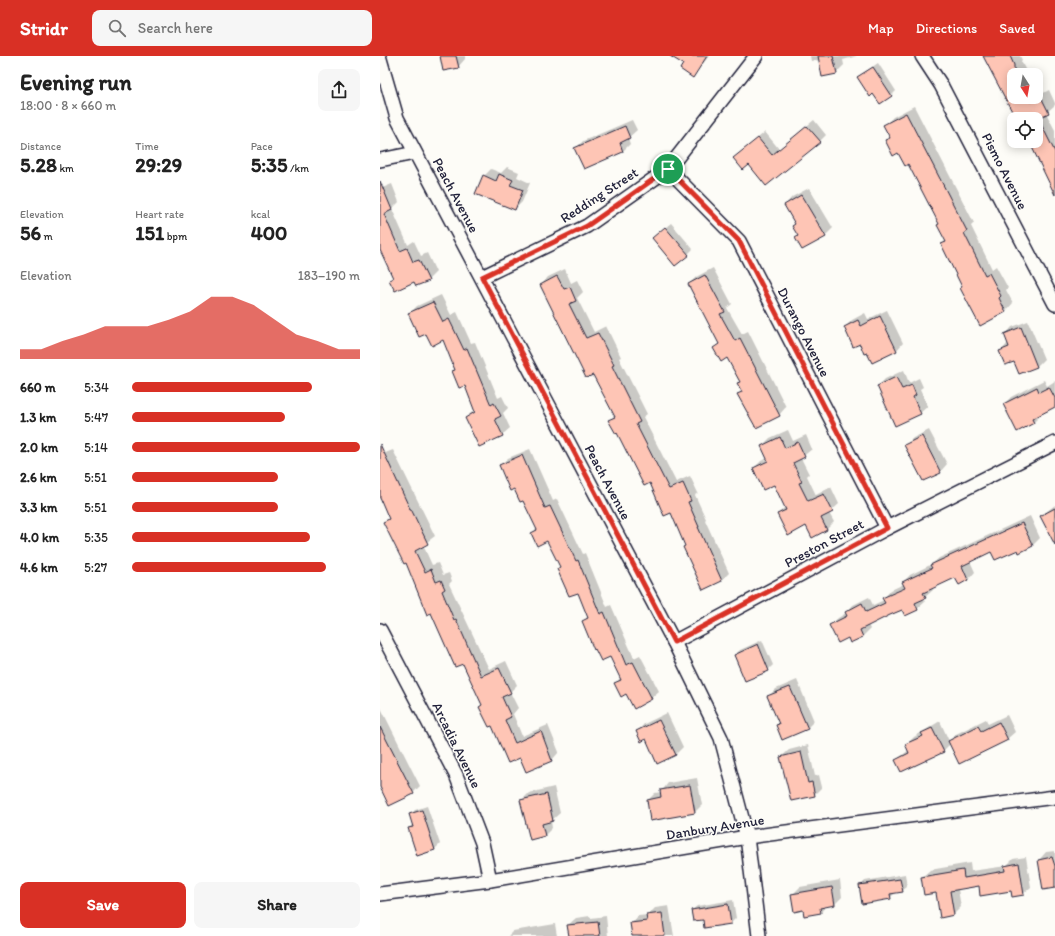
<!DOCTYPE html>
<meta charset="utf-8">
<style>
:root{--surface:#fff;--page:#f6f6f6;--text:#222;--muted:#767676;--accent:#d93025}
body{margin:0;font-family:Itim,sans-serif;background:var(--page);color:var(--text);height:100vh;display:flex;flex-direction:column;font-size:15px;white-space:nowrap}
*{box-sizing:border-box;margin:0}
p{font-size:13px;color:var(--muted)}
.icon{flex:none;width:22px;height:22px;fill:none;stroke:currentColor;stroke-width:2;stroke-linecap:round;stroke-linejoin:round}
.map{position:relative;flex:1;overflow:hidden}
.details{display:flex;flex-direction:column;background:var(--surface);width:380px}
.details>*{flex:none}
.needle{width:26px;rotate:169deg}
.tools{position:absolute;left:627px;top:12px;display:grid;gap:8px}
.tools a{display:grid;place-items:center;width:36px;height:36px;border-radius:8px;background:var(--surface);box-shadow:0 2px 10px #0003;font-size:20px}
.pin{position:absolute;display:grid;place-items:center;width:34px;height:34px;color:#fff;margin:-17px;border:2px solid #fff;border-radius:50%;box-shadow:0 1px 4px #0007}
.round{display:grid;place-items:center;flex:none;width:42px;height:42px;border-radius:8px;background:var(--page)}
.headline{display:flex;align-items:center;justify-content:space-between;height:68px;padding:0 20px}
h1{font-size:22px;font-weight:700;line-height:30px}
.figures{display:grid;grid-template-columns:repeat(3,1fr);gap:6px;height:68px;padding:4px 20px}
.figures div{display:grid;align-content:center}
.figures b{font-size:20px;font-weight:700}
.figures small{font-size:11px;font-weight:400}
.figures p{font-size:11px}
.chart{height:112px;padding:8px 20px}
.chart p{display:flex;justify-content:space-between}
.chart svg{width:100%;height:72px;margin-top:4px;fill:var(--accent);opacity:.7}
.action{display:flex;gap:8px;margin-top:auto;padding:8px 20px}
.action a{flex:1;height:46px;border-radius:8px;background:var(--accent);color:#fff;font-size:16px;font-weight:700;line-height:46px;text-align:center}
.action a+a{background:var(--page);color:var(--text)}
ul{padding:0 20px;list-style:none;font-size:13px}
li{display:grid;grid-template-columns:64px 48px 1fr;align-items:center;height:30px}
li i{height:10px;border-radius:5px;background:var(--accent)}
header{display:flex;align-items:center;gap:24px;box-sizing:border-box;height:56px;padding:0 20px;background:var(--accent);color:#fff}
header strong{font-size:19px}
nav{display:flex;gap:22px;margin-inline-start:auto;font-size:14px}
.search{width:280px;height:36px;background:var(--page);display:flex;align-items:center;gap:10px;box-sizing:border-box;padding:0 14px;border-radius:8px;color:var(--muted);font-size:15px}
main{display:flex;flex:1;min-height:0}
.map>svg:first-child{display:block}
</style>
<header>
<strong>Stridr</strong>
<div class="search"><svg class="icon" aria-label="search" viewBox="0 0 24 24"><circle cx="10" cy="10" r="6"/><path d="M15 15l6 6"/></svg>Search here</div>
<nav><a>Map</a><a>Directions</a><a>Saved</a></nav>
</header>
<main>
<section class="details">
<div class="headline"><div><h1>Evening run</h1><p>18:00 · 8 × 660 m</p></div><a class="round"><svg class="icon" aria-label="share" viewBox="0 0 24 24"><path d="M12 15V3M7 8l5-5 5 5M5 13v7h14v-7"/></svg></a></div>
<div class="figures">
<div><p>Distance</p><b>5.28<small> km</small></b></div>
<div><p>Time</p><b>29:29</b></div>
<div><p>Pace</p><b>5:35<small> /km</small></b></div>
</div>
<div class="figures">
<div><p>Elevation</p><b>56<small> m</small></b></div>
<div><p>Heart rate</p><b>151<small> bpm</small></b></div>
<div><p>kcal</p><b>400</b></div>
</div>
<div class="chart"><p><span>Elevation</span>183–190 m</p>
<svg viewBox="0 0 160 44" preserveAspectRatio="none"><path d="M0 44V38L10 38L20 33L30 29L40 24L50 24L60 24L70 20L80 15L90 6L100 6L110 11L120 20L130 29L140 33L150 38L160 38V44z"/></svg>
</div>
<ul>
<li><b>660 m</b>5:34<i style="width:79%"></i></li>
<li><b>1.3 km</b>5:47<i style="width:67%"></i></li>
<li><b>2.0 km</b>5:14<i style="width:100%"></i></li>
<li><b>2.6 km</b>5:51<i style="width:64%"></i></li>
<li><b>3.3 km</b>5:51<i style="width:64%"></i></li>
<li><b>4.0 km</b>5:35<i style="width:78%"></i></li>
<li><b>4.6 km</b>5:27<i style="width:85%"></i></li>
</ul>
<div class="action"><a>Save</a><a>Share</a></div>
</section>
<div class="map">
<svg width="675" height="880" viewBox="0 0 675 880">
<rect width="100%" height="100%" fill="#fdfcf7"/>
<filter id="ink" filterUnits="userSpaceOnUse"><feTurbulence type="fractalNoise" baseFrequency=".025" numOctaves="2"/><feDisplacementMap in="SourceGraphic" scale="8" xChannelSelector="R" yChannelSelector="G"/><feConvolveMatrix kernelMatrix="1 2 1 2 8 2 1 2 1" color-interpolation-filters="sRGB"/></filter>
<g filter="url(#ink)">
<g fill="#0003">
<path d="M61 0H85V3L78 11Z"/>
<path d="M296 0H329L313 20 305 8Z"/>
<path d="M430 0H477L463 4 464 9 456 17 440 4 431 5Z"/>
<path d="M605 0H640L642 4 641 5 648 19H634V41H656V36L658 40 669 34 675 47V49L666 57 675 74V136L649 85H656V63H637Z"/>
<path d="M498 7 516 35 511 40 478 21Z"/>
<path d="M534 50 594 167 591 170 612 213 616 210 628 232 626 234 633 247 626 255 601 268 562 188 566 184 560 168 528 107 506 84 510 80 506 68 513 61Z"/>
<path d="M252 64 257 74 248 82 250 88 243 95 204 112 196 92 203 85Z"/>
<path d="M434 64 446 79 440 85 369 107 354 102 385 76 399 93Z"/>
<path d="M127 111 139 116 137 121 150 127 142 146 135 153 104 120 111 113 121 117Z"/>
<path d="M12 128 19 146 12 153 28 189 34 185 41 200 47 197 56 216 48 224H11L13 221 0 191V133Z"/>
<path d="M429 132 453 172 445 180 422 193 416 168 405 149 412 141Z"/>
<path d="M291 167 313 193 308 198 273 182Z"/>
<path d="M333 212 352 248 347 252 362 278 368 275 406 351 399 359 358 339 362 334 359 327 361 325 348 301 334 292 340 287 309 228 316 221Z"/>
<path d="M185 213 191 227 197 224 203 236 197 242 214 276 226 270 241 301 239 302 267 358 263 361 296 426 310 420 318 437 315 439 326 463 325 464 349 517 341 525 306 490 291 456 230 364 235 359 214 317 161 229 168 221Z"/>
<path d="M61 239 71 259 77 256 91 287 95 286 118 342 122 340 128 352 123 357 130 372 122 379 86 362 95 353 63 283 47 277 29 258 37 250Z"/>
<path d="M507 254 523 287 516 295 480 287 465 271 472 264 485 257 488 263Z"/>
<path d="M648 265 664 303 657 310 634 304 621 295 628 287 625 279 632 271Z"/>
<path d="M524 314 529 327 539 322 543 331 540 333 548 350 540 357 498 330 505 323Z"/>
<path d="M664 324 667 330 675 325V350L660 357 661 359 654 366 624 348 631 341Z"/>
<path d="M408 374 413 385 426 379 432 393 421 402 429 418 427 420 436 439 451 431 459 448 449 457 454 466 446 474 427 469 398 458 405 451 394 427 374 412 381 405 388 402 382 390 390 382Z"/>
<path d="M549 374 567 408 560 416 525 390 533 382Z"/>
<path d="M150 393 173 445 177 443 203 498 205 497 227 551 231 549 254 602 260 599 279 635 271 642 247 637 235 628 241 621 230 600 203 566 208 560 198 535 180 511 168 484 152 477 157 472 144 443 120 409 128 402Z"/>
<path d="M13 394 55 480 43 489 52 509 58 507 63 519 69 517 72 525 69 528 109 613 126 605 137 629 130 636 138 652 133 658 142 680 168 669 179 696 172 704 147 715 140 701 103 649 83 607 52 556 4 466 10 461 0 440V399Z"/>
<path d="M675 449V472L661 460Z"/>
<path d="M650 460 660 482 653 489 612 495 590 505 595 516 588 524 579 528 576 520 552 532 553 534 543 543 545 546 537 553H523L488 569 490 573 483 580 471 586 468 580 450 569 458 562 466 557 473 549 489 541 493 549 504 544V542L511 534 524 528 523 526 530 519 552 508 559 502Z"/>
<path d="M382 584 393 609 388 614 355 599 360 594Z"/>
<path d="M417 624 434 665 427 672 397 670 400 667 388 641 396 633Z"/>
<path d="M0 650 40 730 33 737 0 729Z"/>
<path d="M287 657 303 691 296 698 278 707 266 682 257 676 264 668Z"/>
<path d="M627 659 635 676 627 683 570 688 563 695 516 704 529 694 526 689 534 681 560 665 569 685 576 678 606 663 608 668Z"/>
<path d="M428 689 435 720 439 719 442 731 434 739 401 701 409 694Z"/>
<path d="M317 722 322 749 314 757 268 744 275 737 281 736 288 727Z"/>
<path d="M174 731 180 757 171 765 172 772 165 779 150 783 141 745 149 737Z"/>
<path d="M47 750 60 788 55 793 38 799 29 772 33 768 30 759 35 754Z"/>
<path d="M675 795V831L659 804 666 796Z"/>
<path d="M646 801 651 831 643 838 632 834 599 829 578 833 581 851 574 858 557 836 542 821 550 814 590 807 591 815 626 810 633 803Z"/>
<path d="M525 818 527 831 522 835 515 837 510 842 480 830 485 825Z"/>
<path d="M460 824 462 841 455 848 447 849 441 856 424 853 412 839 420 831Z"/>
<path d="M353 844 356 862 351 867 325 871 324 863 312 854 317 850Z"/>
<path d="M289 850 294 880H253L251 868 258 860 268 859 275 852Z"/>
<path d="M210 860 211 862 226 860 228 880H190L188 869 196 862Z"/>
<path d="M175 868 177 880H128L133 875Z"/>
</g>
<g fill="#fec5b5" stroke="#22223b">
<path d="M60 0H76L79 12 63 15Z"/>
<path d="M290 0H327L313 22 300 13 303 8Z"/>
<path d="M438 0H453L457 18 442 21Z"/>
<path d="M603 0H630L634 9V41H648L650 46 661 41 669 57 658 62 675 96V139L649 85H656V63H636Z"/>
<path d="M493 11 512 40 500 48 493 38 490 41 477 21Z"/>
<path d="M526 57 587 175 584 177 605 219 609 217 621 240 619 242 626 256 600 270 580 232 582 231 561 188 566 186 557 169 559 168 528 108 525 110 518 97 513 100 505 84 510 82 503 69Z"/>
<path d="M245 70 250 82 240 87 243 96 204 113 194 92Z"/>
<path d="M427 70 441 86 386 130 369 109 363 114 353 102 378 82 392 99Z"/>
<path d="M119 118 133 124 130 129 143 134 135 154 95 138 103 119 116 125Z"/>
<path d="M0 125 12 154 4 158 20 195 27 192 33 206 39 204 49 225 36 230 34 226 15 235 9 224 13 222 0 194Z"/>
<path d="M421 139 446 181 422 194 415 182 418 180 412 170 415 168 404 149Z"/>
<path d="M285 171 309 199 295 210 272 182Z"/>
<path d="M325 219 345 256 340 258 355 285 360 282 400 360 376 372 357 338 362 336 357 327 360 326 347 302 341 306 333 292 339 288 308 228Z"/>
<path d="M177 220 184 233 190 231 196 245 189 248 206 282 218 277 234 309 232 310 260 366 256 368 289 433 303 427 311 445 308 446 319 471H318L342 525 323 534 303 491 305 490 291 457 284 460 270 427 264 430 237 377 236 378 228 364 235 361 213 319 206 322 160 229Z"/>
<path d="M53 246 63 266 69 263 84 294 87 292 111 349 114 347 121 360 115 363 123 380 99 391 85 362 95 356 85 330 79 332 72 315 75 314 63 284 52 290 46 278 39 281 28 257Z"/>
<path d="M500 260 517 295 492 307 487 297 484 298 480 288 473 291 464 271 478 264 481 270Z"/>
<path d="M641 271 657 311 639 318 634 306 625 309 619 295 629 291 624 278Z"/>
<path d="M516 321 522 333 532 329 536 339 533 341 541 358 515 370 497 330Z"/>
<path d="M657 331 659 336 669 331 675 342V351L652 363 654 367 637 376 623 348Z"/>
<path d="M542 380 561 417 543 425 524 389Z"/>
<path d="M400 381 405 392 418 386 425 401 413 407 422 426 419 427 428 445 444 438 453 456 441 462 447 474 432 482 426 470 408 480 397 458 406 454 394 429 383 434 373 412 388 405 381 390Z"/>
<path d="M0 388 30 453H31L48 488 35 495 45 516 51 513 56 526 61 524 65 533 62 535 74 564 76 563 101 620 119 612 131 637 122 641 131 661 125 664 135 687 161 675 172 705 146 716 140 702 128 707 112 670 109 671 99 651 102 649 83 608 75 611 51 557 47 559 26 507 24 508 3 466 9 463 0 442Z"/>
<path d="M142 399 165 452 170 450 196 505 198 504 220 558 224 556 246 609 253 606 272 643 254 653 246 638 241 641 234 627 241 624 230 601 221 605 215 593 214 594 202 565 208 562 198 537 189 540 177 513 180 511 167 485 157 490 151 477 157 474 143 445 140 446 134 433 130 435 119 409Z"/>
<path d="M675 452V489L660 460Z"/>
<path d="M642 467 653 490 639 497 638 494 615 504 611 496 582 510 588 524 579 529 575 522 543 537 546 542 535 547 538 554 525 560 522 554 510 559 480 574 483 581 470 587 468 582 458 587 449 569 467 560 465 556 482 547 486 556 505 547 502 542 525 532 522 526 552 512 550 509Z"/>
<path d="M378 588 389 615 365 625 354 599Z"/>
<path d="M410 631 428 673 402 684 396 669 399 668 387 640Z"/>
<path d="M279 664 296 699 277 708 266 683 261 686 256 675Z"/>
<path d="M619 666 628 684 579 708 568 685 598 670 601 675Z"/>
<path d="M0 671 34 738 9 750 0 731Z"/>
<path d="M552 672 564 696 521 716 515 704 529 697 525 688 543 680 541 677Z"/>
<path d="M421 696 428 727 432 726 435 740 411 745 400 701Z"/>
<path d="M310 729 315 757 270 765 267 744 281 741 280 734Z"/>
<path d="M167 738 173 765 162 768 165 780 150 784 140 744Z"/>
<path d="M42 754 55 794 37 800 28 772 33 771 29 758Z"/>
<path d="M672 801 675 810V832L663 834 658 804Z"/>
<path d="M639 807 644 839 632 841 631 835 600 840 599 830 570 835 574 859 560 862 556 837 544 839 541 821 583 814 584 822 625 815 624 810Z"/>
<path d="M520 823 523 836 510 838 511 843 482 848 479 829Z"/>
<path d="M452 831 455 849 440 852 441 857 424 860 423 854 414 856 411 838Z"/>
<path d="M348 848 351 868 324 872 323 864 313 865 311 854Z"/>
<path d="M282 857 285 880H252L250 867 267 865 266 859Z"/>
<path d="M218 866 220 880H189L187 869Z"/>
</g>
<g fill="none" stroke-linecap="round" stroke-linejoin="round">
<defs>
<g id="minor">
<path d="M542 0 561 29 675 248"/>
<path d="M0 3 17 62 294 586 341 682 367 781 379 880"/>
<path d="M0 104 35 97"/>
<path d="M288 113 359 185 507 472"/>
<path d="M102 221 207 170 288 113 376 0"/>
<path d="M0 574 76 719 102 787 110 824"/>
<path d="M294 586 507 472 675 387"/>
<path d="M0 838 110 824 367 781 675 741"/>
</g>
</defs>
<use href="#minor" stroke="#22223b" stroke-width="16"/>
<use href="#minor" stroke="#fdfcf7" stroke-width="13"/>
</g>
</g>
<g fill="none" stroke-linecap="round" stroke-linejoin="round" filter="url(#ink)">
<defs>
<path id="route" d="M288 113 359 185 507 472 294 586 102 221 207 170Z"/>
</defs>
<use href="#route" stroke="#fff" stroke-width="8"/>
<use href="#route" stroke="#d93025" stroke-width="5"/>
</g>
<g text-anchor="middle" stroke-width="3" stroke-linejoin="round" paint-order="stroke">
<g font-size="14" fill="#22223b" stroke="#fdfcf7">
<text transform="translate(625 115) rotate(63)" y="5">Pismo Avenue</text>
<text transform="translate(76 139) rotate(62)" y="5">Peach Avenue</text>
<text transform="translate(219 139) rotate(-33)" y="5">Redding Street</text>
<text transform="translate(424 276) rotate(63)" y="5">Durango Avenue</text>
<text transform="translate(228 426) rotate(62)" y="5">Peach Avenue</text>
<text transform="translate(444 487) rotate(-28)" y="5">Preston Street</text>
<text transform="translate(77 689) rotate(64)" y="5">Arcadia Avenue</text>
<text transform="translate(335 771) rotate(-9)" y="5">Danbury Avenue</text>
</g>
</g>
</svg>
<div class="tools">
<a><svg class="needle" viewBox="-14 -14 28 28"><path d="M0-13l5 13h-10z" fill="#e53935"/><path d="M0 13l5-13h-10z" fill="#767676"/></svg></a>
<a><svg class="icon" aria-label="locate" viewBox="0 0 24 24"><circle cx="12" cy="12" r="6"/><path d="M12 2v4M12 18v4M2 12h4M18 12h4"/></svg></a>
</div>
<div class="pin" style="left:288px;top:113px;background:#1e9e55"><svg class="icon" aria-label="arrive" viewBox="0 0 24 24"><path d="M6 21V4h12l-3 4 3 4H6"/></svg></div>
</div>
</main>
